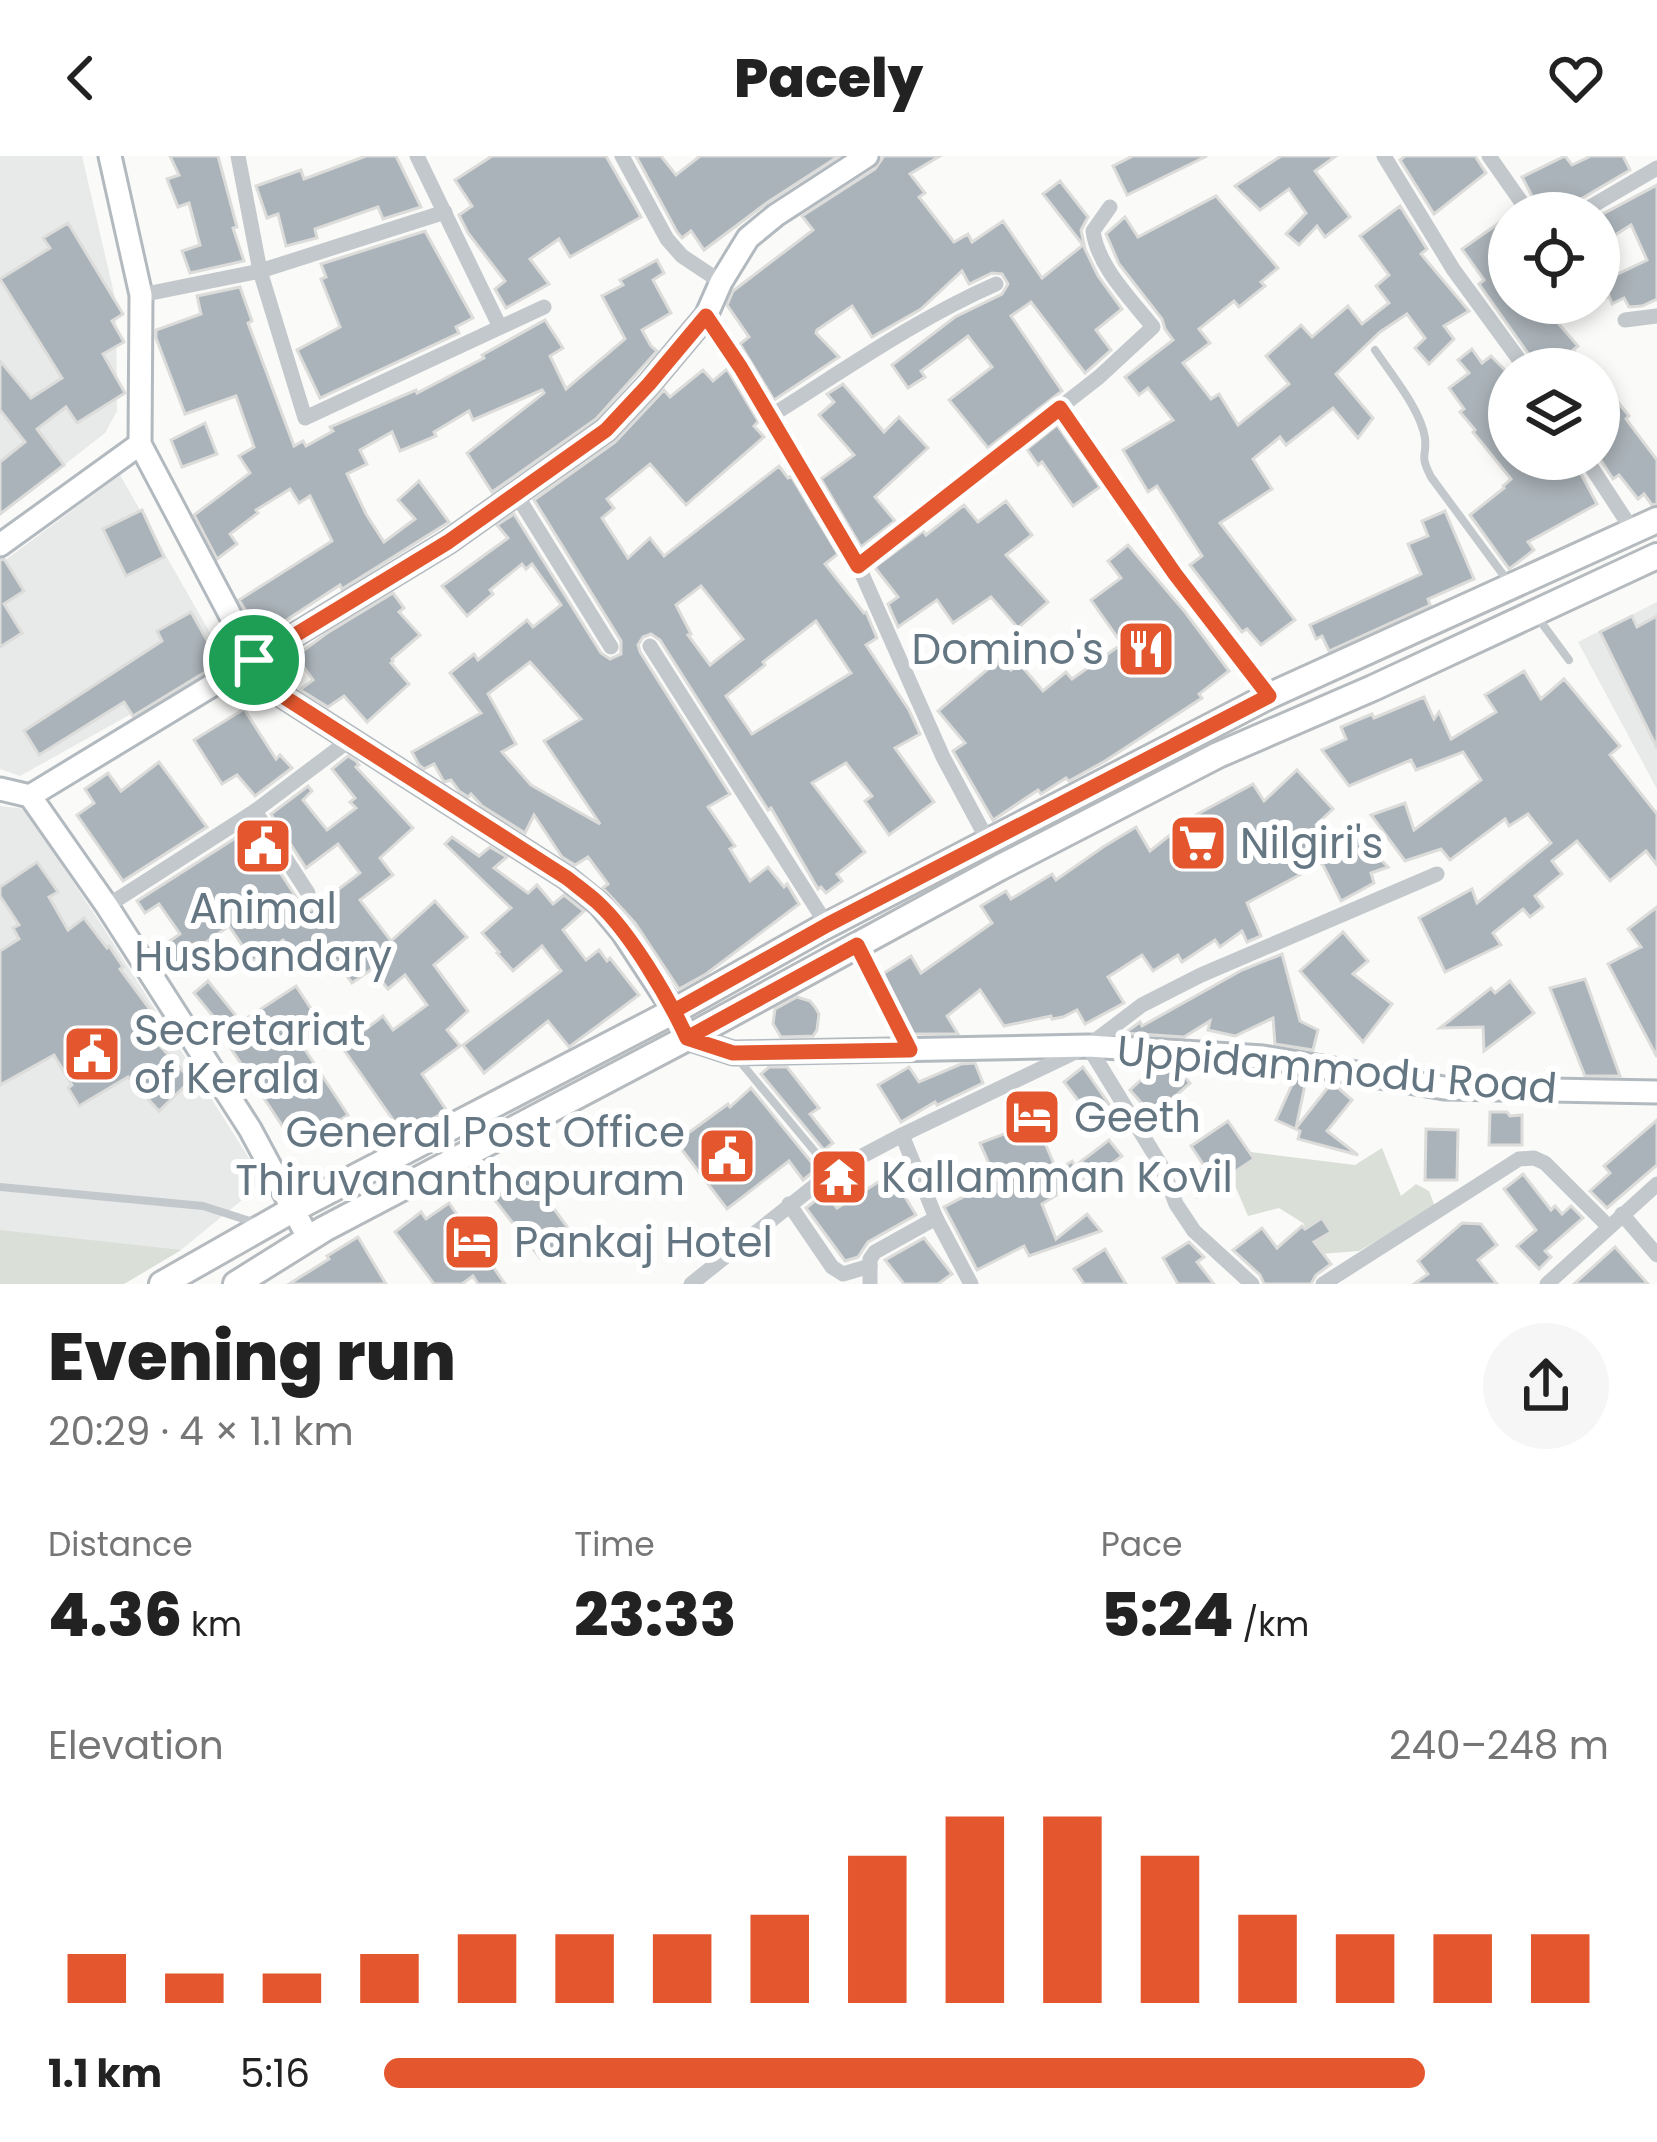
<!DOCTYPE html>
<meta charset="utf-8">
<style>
:root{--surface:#fff;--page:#f6f6f6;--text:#222;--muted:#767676;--accent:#e4572e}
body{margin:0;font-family:Poppins,sans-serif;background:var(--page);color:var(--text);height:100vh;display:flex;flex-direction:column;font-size:45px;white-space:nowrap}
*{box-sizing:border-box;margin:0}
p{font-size:39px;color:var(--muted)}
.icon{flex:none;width:66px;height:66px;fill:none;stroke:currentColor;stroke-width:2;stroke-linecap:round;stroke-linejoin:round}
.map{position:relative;height:1128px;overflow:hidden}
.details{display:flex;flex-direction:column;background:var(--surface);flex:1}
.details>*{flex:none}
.tools{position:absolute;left:1488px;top:36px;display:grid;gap:24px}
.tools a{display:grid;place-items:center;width:132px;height:132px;border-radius:50%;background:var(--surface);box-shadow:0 6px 18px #0003;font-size:60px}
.pin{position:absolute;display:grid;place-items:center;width:102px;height:102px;color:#fff;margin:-51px;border:6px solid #fff;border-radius:50%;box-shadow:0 3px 12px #0007}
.round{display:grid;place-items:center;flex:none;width:126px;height:126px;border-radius:63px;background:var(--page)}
.headline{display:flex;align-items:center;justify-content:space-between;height:204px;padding:0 48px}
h1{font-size:66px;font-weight:800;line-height:90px}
.figures{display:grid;grid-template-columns:repeat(3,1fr);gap:18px;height:204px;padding:12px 48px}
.figures div{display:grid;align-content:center}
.figures b{font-size:60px;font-weight:800}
.figures small{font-size:33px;font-weight:400}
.figures p{font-size:33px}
.chart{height:336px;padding:24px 48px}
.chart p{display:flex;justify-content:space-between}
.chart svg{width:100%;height:216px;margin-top:12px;stroke:var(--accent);stroke-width:6}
ul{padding:0 48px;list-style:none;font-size:39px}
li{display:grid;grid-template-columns:192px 144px 1fr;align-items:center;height:90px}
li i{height:30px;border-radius:15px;background:var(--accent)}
header{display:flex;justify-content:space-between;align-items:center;height:156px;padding:0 48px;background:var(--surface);font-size:54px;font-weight:800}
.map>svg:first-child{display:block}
</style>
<header><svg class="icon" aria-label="back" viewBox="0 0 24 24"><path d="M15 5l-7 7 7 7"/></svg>Pacely<svg class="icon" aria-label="heart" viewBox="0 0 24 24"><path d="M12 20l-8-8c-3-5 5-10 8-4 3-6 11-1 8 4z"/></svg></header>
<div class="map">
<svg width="1657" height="1128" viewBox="0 0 1657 1128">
<rect width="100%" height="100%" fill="#fafaf8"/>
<g fill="#e8e9e9">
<path d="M0 0H82L116 146 117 255 105 277 0 359Z"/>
<path d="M120 319 226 505 20 620 0 613V408Z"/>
<path d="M1657 446V633L1578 486Z"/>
<path d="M0 650 25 653 103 771 264 1026 181 1094 124 1128H0Z"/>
</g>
<g fill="#dadfd7">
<path d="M1219 992 1355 1009 1382 992 1401 1040 1416 1028 1429 1035 1435 1051 1359 1095 1320 1098 1303 1067 1279 1052 1248 1060Z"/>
<path d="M0 1074 181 1094 124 1128H0Z"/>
</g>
<g fill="#aab3b9" stroke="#dcdcda" stroke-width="3" fill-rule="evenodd">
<path d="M170 0H218L237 71 233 72 244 105 190 117 182 95 200 89 189 47 178 51 167 23 179 19Z"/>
<path d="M366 0H396L421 51 383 63 378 51 315 73 317 82 286 90 278 58 267 62 256 30 301 14 304 23Z"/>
<path d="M492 0H606L641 61 570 101 559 83 530 103 549 128 506 152 495 133 505 125 468 77 459 59 472 50 455 24Z"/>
<path d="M636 0H661L676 19 700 0H839L768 46 704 94 691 75 682 82 677 76Z"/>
<path d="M884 0H940L910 18 925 37 919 41 954 86 968 78 972 86 1003 65 1042 122 1083 89 1043 38 1060 25 1088 61 1081 74 1085 93 1098 120 1122 153 1096 174 1111 194 1085 217 1031 146 1011 160 1062 235 988 292 949 244 992 211 968 180 921 215 925 221 908 232 892 209 955 161 1002 138 1008 128 1002 118 992 117 969 128 962 115 921 153 872 181 852 150 817 174 816 177 839 201 774 244 740 188 749 181 727 149 733 135 813 74 802 60 875 13Z"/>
<path d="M1133 0H1207L1127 39 1113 10Z"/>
<path d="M1281 0H1336L1315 15 1350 61 1325 81 1317 70 1299 89 1286 78 1306 57 1289 33 1260 54 1235 30Z"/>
<path d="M1405 0H1475L1486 17 1434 58 1400 4Z"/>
<path d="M1565 0 1572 9 1591 0H1623L1630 14 1574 47 1568 57H1541L1522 21Z"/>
<path d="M1657 29V143L1642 150 1629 151 1624 142 1612 148 1609 140 1599 146V127L1647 104 1631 69 1599 89V60Z"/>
<path d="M1216 40 1278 112 1261 126 1265 130 1239 151 1234 145 1199 173 1210 187 1183 207 1211 243 1219 238 1238 269 1289 228 1266 200 1301 169 1312 181 1348 150 1362 168 1389 147 1376 130 1389 119 1360 80 1400 50 1427 93 1421 98 1469 155 1444 170 1454 183 1429 208 1415 192 1425 182 1407 158 1380 176 1336 218 1373 262 1358 282 1333 252 1286 289 1280 281 1253 303 1272 333 1220 367 1295 464 1261 489 1247 473 1242 476 1190 409 1202 400 1157 330 1148 336 1123 294 1173 264 1148 232 1139 239 1125 221 1173 184 1165 173 1162 163 1119 108 1106 78 1125 61 1138 81Z"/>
<path d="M1509 60V147H1571L1552 160 1578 190 1573 194 1587 213H1539L1479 128 1484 124 1462 93Z"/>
<path d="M68 67 123 158 112 165 124 186 103 198 125 237 77 267 66 251 37 273 64 309 0 358V306L25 286 0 254V205L31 242 62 222 0 123 50 92 43 82Z"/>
<path d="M425 75 473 162 456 171 459 177 320 242 297 194 340 171 321 123 326 121 321 108Z"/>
<path d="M657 104 664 117 653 124 671 157 642 174 651 190 657 195 596 263 492 336 467 297 544 237 542 234 473 264 469 255 434 276 436 280 400 295 392 276 360 294 367 308 347 318 366 358 384 386 415 363 398 344 419 325 449 366 342 433 340 429 262 480 239 444 332 385 310 340 299 347 290 333 256 354 258 357 230 378 237 388 217 403 194 359 250 317 239 300 254 291 236 240 185 258 156 182V174L201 158 197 140 240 131 252 165 248 167 294 290 303 285 306 290 333 275 330 271 416 234 417 237 484 202 482 199 545 164 563 192 550 200 566 233 625 183 602 140 623 129 620 124Z"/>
<path d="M1472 193 1482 207 1491 200 1509 218V303H1573L1597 348 1528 386 1534 394 1509 413 1470 359 1504 332 1503 330 1511 323 1473 276 1475 274 1460 256 1464 253 1449 232 1469 217 1458 204Z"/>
<path d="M727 213 757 263 758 266 754 270 764 281 686 349 650 308 607 343 614 352 602 362 628 402 650 382 664 400 779 310 788 322 791 320 838 398 825 408 864 457 866 456 877 482 866 489 909 554 920 578 895 592 934 646 889 679 865 645 872 640 846 607 812 627 865 696 837 718 842 725 826 737 821 731 818 733 771 652 768 654 660 484 651 478 643 481 638 489 640 496 730 638 708 651 735 690 730 693 750 725 768 711 784 731 787 728 799 748 706 818 679 833 635 767 603 732 608 728 588 701 575 709 562 701 534 659 525 677 482 650 471 638 468 641 459 635 451 624 444 626 434 608 424 613 419 609 412 596 481 557 450 517 474 498 478 504 527 464 533 471 561 449 532 408 526 413 522 408 490 434 493 438 467 460 442 430 508 382 497 369 514 358 601 497 610 503 621 498V485L534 344 615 286 664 234 670 241 703 214 713 225ZM701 430 743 483 710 509 688 479 691 478 676 449ZM816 465 851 517 752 578 726 540 765 509 763 506ZM530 506 581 563 544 585 600 668 531 629 502 596 516 588 488 538Z"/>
<path d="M843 228 884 276 899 261 928 292 875 341 895 365 861 391 821 323 854 299 819 259 834 246 827 238Z"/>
<path d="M1608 233 1629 260 1626 263 1657 304V348L1652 349 1644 338 1638 343 1619 319 1613 323 1599 301V240Z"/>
<path d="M205 267 217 298 182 311 171 284Z"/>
<path d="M1057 269 1100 331 1073 350 1042 306 1038 309 1027 293Z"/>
<path d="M1006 345 1032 379 1006 399 1048 446 1018 472 991 441 953 467 937 444 898 471 888 448 898 441 876 413V410L923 375 926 379 964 349 978 366Z"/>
<path d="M142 354 164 401 126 420 103 373Z"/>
<path d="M1445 355 1474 423 1428 443 1430 449 1329 495 1322 480 1316 483 1310 469 1421 418 1408 388 1428 380 1422 365Z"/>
<path d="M1128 389 1185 456 1229 515 1199 538 1202 542 1105 605 1069 625 1066 622 1041 638 1038 634 993 664 953 595 965 587 938 555 1001 502 1011 514 1019 507 1043 535 1066 516 1072 523 1122 488 1091 444 1121 422 1108 405Z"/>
<path d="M4 403 24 435 4 448 22 477 0 491V404Z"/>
<path d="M393 437 404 452 399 456 420 479 392 503 393 505 391 507 409 528 367 566 344 540 328 551 302 535 301 533 313 524 296 500 327 477Z"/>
<path d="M191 456 220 507 133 560 124 546 39 599 24 575 162 485 157 475Z"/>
<path d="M1632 460 1637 471 1657 460V592L1600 476Z"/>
<path d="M1524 515 1541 543 1564 523 1620 590 1610 599 1657 658V709L1646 695 1610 725 1577 685 1552 705 1562 718 1535 740 1543 751 1530 761 1523 753 1493 777 1501 789 1445 816 1419 762 1472 733 1477 747 1551 687 1528 658 1509 670 1505 663 1450 704 1441 693 1405 705 1371 659 1405 647 1414 674 1481 624 1463 596 1416 614 1411 604 1349 630 1322 594 1346 583 1341 571 1372 558 1374 562 1424 541 1434 563 1439 556 1451 583 1496 556 1485 539Z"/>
<path d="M244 553 276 603 280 599 292 612 255 640 237 619 222 628 194 584Z"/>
<path d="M348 600 356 605 359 609 356 611 413 672 380 702 393 719 360 744 391 785 435 745 467 781 434 809 468 855 447 874 460 890 422 918 447 955 403 978 342 891 383 860 393 874 427 849 405 819 388 833 372 813 352 827 321 785 298 803 283 784 253 805 229 770 172 810 160 792 180 778 159 748 145 757 137 745 251 672 298 744 311 754 360 717 338 688 306 712 271 658 308 630 312 635 303 644 327 674 356 652 350 646 355 642 332 613Z"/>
<path d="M159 606 207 671 123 725 77 659 94 647 85 633 108 617 121 635Z"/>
<path d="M1297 614 1333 653 1316 669 1330 691 1359 681 1388 711 1371 717 1374 727 1341 745 1322 707 1247 747 1261 780 1247 786 1242 775 1220 791 1215 784 1182 806 1178 799 1153 815 1142 799 1108 821 1124 847 1085 868 1077 854 1063 861 1052 863 1051 860 1004 870 980 834 947 860 958 878H913L881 819 911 800 921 817 992 767 981 750 1006 735 1011 743 1052 718 1056 724 1103 691 1136 671 1150 695 1194 660 1253 628 1264 645Z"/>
<path d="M452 681 479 700 490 691 507 701 494 712 528 737 537 729 553 748 564 739 584 755 563 774 586 804 599 794 607 805 610 802 639 839 569 891 548 865 484 917 463 889 561 815 542 790 513 815 497 797 499 796 482 777 511 752 445 688Z"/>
<path d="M37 706 58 736 49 741 68 774 84 762 107 792 109 790 123 811 120 813 163 871 151 880 191 924 159 955 128 921 79 950 68 932 72 929 54 899 0 929V795L19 783 13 772 19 769 0 740V731Z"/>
<path d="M1657 751V901L1608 808 1641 791 1628 773Z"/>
<path d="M1343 776 1368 805 1353 818 1392 848 1363 886 1300 815Z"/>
<path d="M1282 798 1300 865 1318 874 1313 894 1275 888 1273 862 1235 880 1208 874 1210 865 1184 881 1125 877 1140 866 1142 870 1242 814Z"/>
<path d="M1585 823 1620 920H1585L1550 832Z"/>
<path d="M208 825 241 866 296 830 325 874 302 889 348 959 297 992 222 879 226 876 194 837Z"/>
<path d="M1510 825 1534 857 1484 895 1483 871 1440 872 1491 832 1495 837Z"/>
<path d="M797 841 810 845 815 851 819 858 817 874 813 880 781 881 773 868 775 853Z"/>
<path d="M975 907 983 927 937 949 935 946 901 966 878 929 909 911 919 926 961 908Z"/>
<path d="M1157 909 1175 910 1190 927 1153 960 1130 934Z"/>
<path d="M769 911H787L819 952 810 958 833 987 824 994 761 918Z"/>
<path d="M1083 911 1111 951 1094 965 1064 926Z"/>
<path d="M1295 922 1306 924 1296 972 1329 930H1336L1352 944 1327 975 1358 999 1298 983 1300 975 1276 964Z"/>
<path d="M751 932 817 1013 803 1024 789 1005 727 1053 676 986 728 948 730 951Z"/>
<path d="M1490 956H1507L1510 960 1522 959V989H1489Z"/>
<path d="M1657 964V1009L1607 1052 1590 1035 1610 1017 1604 1010Z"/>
<path d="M1228 965 1254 1003 1197 1041 1186 1023 1205 1011 1191 990Z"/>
<path d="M1036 966 1057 1015 1072 1005 1075 1010 1109 984 1122 1000 1089 1025 1086 1021 1042 1048 1056 1083 1087 1058 1101 1075 1029 1100 1024 1090 977 1114 944 1051 996 1024 980 987Z"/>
<path d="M1426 973 1458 974 1457 1024H1425Z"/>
<path d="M529 1018 573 1079 540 1102 494 1043Z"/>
<path d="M891 1018 916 1059 868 1086 858 1101 845 1105 806 1052 825 1037 837 1052Z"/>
<path d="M1523 1018 1551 1054 1555 1050 1562 1058 1571 1050 1583 1062 1545 1095 1551 1101 1539 1113 1517 1090 1536 1074 1504 1033Z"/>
<path d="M449 1047 505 1128H478L473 1120 462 1128H434L395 1076 421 1056 426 1063Z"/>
<path d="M1322 1062 1331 1076 1314 1086 1331 1108 1316 1119 1311 1128H1264L1260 1119 1233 1094 1262 1072 1277 1092 1302 1070 1305 1073Z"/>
<path d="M1462 1067 1481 1068 1497 1089 1478 1104 1497 1128H1414L1428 1118 1418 1105Z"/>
<path d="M358 1081 386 1128H289L329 1103 327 1100Z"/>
<path d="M924 1082 952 1118 938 1128H904L885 1104Z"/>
<path d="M1189 1086 1204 1101 1197 1106 1214 1128H1178L1163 1102Z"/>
<path d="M1615 1091 1648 1128H1574Z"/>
<path d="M1105 1093 1126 1128H1084L1074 1113Z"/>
</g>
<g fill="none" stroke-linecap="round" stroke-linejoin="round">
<defs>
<g id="secondary">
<path d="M110 0 141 139 140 288 254 504 281 539 567 722 599 748 623 777 674 855"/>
<path d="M0 389 140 288"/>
<path d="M0 633 30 640"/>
<path d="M687 882 733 897 1088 890 1263 901 1444 932 1657 936"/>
<path d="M309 1083 250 973 107 750 30 640 448 386 606 274 649 228 706 160 721 126 748 82 776 59 867 0"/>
</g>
<g id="primary">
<path d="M162 1128 294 1053 674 855 818 774 1269 540 1657 364"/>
<path d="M236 1128 324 1073 687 882 999 712 1218 599 1373 532 1657 400"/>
</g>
</defs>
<use href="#secondary" stroke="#b3babf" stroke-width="27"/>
<use href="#primary" stroke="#b5babe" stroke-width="30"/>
<g stroke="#c3c8cc" stroke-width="8">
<path d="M1375 194C1391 218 1421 254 1425 282 1427 303 1419 297 1431 321L1510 428"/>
<path d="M1538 462 1569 504"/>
<path d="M860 795 907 889"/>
<path d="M737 902 831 1015"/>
<path d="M0 1031 203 1050 259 1068"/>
</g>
<g stroke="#c3c8cc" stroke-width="15">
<path d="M238 0 260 115 305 262 544 151"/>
<path d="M417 0 500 171"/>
<path d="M622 0 667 83 682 100 721 126"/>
<path d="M1384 0 1453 113 1526 213"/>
<path d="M1489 0 1529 57"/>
<path d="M1580 57 1657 12"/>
<path d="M141 139 260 115 445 56"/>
<path d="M706 160 741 212 858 409 943 601 988 685"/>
<path d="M1625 164 1657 160"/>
<path d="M1060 252 1175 418 1269 540"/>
<path d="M769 261C843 215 916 163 996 128"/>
<path d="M1586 303 1633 375"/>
<path d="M516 338 611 491"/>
<path d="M858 409 1099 221 1153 171C1131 143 1098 111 1093 75L1110 51"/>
<path d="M650 490 827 769"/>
<path d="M308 737 255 655 351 583"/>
<path d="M107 750 255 655"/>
<path d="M1088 890 1162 1011 1176 1048 1194 1075 1252 1128"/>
<path d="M902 979 936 1062 971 1128"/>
<path d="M789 1048 832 1111 843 1118 870 1110"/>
<path d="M1622 1058 1657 1099"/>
<path d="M691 1128 832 1016 902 979 1088 890 1142 849 1201 819 1437 718"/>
<path d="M870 1128V1103L875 1096 936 1062"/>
<path d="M1323 1128 1519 1003 1534 1002 1545 1007 1608 1070"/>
<path d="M1547 1128 1657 1028"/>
</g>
<use href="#secondary" stroke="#fff" stroke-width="21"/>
<use href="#primary" stroke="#fff" stroke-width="24"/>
</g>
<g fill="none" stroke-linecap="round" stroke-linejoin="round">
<defs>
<path id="route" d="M254 504 281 539 567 722C577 730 588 738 597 746 630 776 668 841 687 882L733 897 910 894 857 789 687 882 674 855 827 769 1269 540 1175 418 1060 252 858 410 741 212 706 160 649 228 606 274 448 386 254 504"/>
</defs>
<use href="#route" stroke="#fff" stroke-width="24"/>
<use href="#route" stroke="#e4572e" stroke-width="15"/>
</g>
<defs>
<symbol id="restaurant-square" viewBox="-11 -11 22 22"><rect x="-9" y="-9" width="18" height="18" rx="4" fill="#e4572e" stroke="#fff"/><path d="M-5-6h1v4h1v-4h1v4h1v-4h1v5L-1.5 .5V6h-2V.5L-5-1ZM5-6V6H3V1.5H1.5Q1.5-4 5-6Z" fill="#fff"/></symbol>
<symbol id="supermarket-square" viewBox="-11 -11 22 22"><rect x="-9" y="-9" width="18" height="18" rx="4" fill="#e4572e" stroke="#fff"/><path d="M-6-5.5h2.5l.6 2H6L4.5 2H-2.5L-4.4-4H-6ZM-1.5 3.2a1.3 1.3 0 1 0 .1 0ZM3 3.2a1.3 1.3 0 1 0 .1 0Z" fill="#fff"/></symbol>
<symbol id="civic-square" viewBox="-11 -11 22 22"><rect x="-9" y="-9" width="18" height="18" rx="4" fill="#e4572e" stroke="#fff"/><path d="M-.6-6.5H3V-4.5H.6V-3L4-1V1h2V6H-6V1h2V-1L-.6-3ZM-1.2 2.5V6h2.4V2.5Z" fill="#fff"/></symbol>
<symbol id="hotel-square" viewBox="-11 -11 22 22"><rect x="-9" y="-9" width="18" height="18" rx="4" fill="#e4572e" stroke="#fff"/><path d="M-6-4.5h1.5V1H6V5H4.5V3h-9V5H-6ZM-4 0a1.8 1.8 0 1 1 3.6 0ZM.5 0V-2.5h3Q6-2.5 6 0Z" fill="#fff"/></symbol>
<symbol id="temple-square" viewBox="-11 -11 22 22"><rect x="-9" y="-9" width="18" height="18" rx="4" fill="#e4572e" stroke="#fff"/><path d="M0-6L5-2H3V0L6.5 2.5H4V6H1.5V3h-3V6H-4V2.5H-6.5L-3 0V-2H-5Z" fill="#fff"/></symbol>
</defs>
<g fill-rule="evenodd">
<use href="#restaurant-square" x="1113" y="460" width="66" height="66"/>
<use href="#supermarket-square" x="1165" y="654" width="66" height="66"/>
<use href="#civic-square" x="230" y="657" width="66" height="66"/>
<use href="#civic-square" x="59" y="865" width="66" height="66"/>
<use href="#hotel-square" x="999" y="928" width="66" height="66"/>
<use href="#civic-square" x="694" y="967" width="66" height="66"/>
<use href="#temple-square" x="806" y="988" width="66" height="66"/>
<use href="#hotel-square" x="439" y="1053" width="66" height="66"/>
</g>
<g text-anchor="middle" stroke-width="12" stroke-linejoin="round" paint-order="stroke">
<g font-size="42" fill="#657683" stroke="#fff" text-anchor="start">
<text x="1104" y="508" text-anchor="end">Domino's</text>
<text x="1240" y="702">Nilgiri's</text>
<text x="263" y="767" text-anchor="middle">Animal<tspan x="263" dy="48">Husbandary</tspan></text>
<text x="134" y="889">Secretariat<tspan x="134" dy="48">of Kerala</tspan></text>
<text x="1074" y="976">Geeth</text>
<text x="685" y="991" text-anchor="end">General Post Office<tspan x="685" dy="48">Thiruvananthapuram</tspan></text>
<text x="881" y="1036">Kallamman Kovil</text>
<text x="514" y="1101">Pankaj Hotel</text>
</g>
<g font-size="42" fill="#657683" stroke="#fff">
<text transform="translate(1337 913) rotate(5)" y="15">Uppidammodu Road</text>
</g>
</g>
</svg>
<div class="tools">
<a><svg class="icon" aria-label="locate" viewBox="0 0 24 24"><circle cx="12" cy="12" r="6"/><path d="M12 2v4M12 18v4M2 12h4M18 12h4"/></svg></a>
<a><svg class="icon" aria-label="layers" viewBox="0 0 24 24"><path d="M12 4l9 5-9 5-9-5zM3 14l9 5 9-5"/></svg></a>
</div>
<div class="pin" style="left:254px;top:504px;background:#1e9e55"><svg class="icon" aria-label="arrive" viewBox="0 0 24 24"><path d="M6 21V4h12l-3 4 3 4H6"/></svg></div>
</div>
<section class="details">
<div class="headline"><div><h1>Evening run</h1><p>20:29 · 4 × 1.1 km</p></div><a class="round"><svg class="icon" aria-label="share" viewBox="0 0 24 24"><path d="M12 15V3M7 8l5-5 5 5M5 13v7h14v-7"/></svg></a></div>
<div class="figures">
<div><p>Distance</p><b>4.36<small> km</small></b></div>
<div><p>Time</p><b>23:33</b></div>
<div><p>Pace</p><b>5:24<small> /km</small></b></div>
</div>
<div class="chart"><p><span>Elevation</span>240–248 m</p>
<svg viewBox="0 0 160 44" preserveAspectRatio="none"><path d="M5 44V34M15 44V38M25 44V38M35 44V34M45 44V30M55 44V30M65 44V30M75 44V26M85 44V14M95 44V6M105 44V6M115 44V14M125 44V26M135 44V30M145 44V30M155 44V30"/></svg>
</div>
<ul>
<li><b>1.1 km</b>5:16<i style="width:85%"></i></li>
</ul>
</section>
